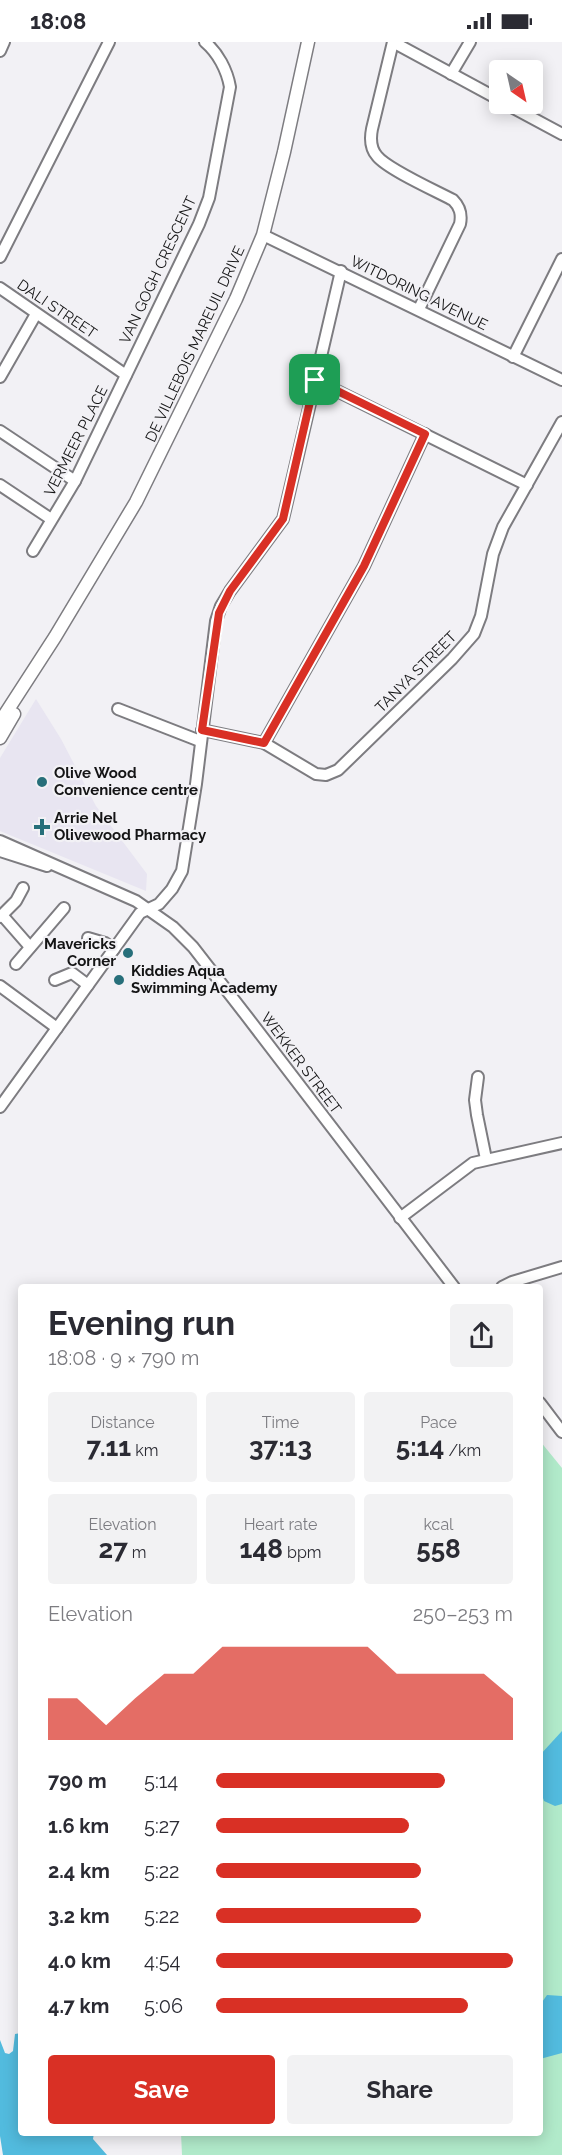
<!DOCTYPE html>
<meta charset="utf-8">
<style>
:root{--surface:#fff;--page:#f2f2f3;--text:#2b2b33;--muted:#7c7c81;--accent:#d93025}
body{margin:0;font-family:Raleway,sans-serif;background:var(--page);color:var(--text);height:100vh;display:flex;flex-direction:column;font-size:22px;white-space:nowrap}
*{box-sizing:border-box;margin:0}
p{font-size:20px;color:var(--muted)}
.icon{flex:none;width:33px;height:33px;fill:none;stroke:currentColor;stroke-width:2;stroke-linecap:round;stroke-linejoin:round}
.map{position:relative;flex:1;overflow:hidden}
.sheet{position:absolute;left:18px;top:1242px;width:525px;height:852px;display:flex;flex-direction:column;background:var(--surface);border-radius:6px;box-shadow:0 3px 15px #0003}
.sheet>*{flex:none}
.needle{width:39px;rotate:146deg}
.tools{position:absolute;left:489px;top:18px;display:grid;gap:12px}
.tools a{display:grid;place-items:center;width:54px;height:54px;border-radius:6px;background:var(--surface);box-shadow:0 3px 15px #0003;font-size:30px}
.pin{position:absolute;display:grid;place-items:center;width:51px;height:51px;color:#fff;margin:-26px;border-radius:12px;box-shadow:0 3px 9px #0006}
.round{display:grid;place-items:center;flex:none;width:63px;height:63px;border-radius:6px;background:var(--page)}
.overview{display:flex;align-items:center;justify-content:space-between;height:102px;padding:0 30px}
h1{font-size:33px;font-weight:700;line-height:45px}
.stats{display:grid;grid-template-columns:repeat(3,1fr);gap:9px;height:102px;padding:6px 30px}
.stats div{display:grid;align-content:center;border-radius:6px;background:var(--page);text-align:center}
.stats b{font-size:26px;font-weight:700}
.stats small{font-size:16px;font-weight:400}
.stats p{font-size:16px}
.chart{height:168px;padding:12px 30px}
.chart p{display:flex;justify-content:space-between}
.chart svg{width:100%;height:108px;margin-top:6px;fill:var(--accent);opacity:.7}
.button{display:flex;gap:12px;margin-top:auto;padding:12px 30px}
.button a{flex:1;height:69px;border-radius:6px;background:var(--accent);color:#fff;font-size:24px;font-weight:700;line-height:69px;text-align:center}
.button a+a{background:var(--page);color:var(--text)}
ul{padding:0 30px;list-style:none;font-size:20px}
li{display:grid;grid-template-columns:96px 72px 1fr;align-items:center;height:45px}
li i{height:15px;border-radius:8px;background:var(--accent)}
.status{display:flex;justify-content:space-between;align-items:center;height:42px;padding:0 30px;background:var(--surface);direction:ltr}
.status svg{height:16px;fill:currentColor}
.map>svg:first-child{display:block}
</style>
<div class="status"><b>18:08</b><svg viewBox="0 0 49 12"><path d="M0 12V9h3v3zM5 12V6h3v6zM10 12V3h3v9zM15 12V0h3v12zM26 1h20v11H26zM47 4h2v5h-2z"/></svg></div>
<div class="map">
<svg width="562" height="2113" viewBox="0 0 562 2113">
<rect width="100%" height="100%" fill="#f2f1f5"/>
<path fill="#e8e5f1" d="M36 657 61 697 96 764 147 832 146 849 0 789V716Z"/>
<path fill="#b1eaca" d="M540 1399 562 1426V2113H182L181 2091H540Z"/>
<g fill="#52bbde">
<path d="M562 1689V1762L555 1764 544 1759 540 1747V1713Z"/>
<path d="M547 1953 562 1954V2011L540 2017V1963Z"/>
<path d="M21 1991V2091H94L93 2097 107 2113H3L0 2094V1998L5 2011 9 2012 13 2009 15 1992Z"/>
</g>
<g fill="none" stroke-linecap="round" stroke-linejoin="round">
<defs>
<g id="minor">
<path d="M393 0 372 87C370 97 370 106 377 114 387 127 436 149 453 158 460 165 462 172 460 182L419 267"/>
<path d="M393 0 500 58"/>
<path d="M0 9 4 0"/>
<path d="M451 32 470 0"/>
<path d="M506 62 562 92"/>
<path d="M263 193 562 338"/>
<path d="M0 215 109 0"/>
<path d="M0 246 126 333"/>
<path d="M513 315 562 217"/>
<path d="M0 335 36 272"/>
<path d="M315 338 527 443"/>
<path d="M0 389 75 439"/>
<path d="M0 443 51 477"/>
<path d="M33 509 75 439 199 182 209 156 230 45C227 28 218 11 205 0"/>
<path d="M118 667 200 699"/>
<path d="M202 688 264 701 316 732 326 733 338 728 452 617 474 592 481 574 493 512 503 485 562 380"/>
<path d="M264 701 364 524 425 392"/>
<path d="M0 799 136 859 173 885 193 905 245 972 454 1245"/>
<path d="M0 809 47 824"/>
<path d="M2 873 30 905"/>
<path d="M0 875 16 859 23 846"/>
<path d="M88 896 105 901 114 907"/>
<path d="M16 922 64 866"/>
<path d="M55 938 72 931 88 943"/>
<path d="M0 944 57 986"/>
<path d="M478 1035 475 1058 477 1073 486 1117"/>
<path d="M0 1065 140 871 159 862 172 847 182 829 196 742 216 579 221 564 230 549 283 477 341 229"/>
<path d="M400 1176 473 1121 562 1101"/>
<path d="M502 1245 512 1240 562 1225"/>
<path d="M540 1361 562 1390"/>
</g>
<g id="major">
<path d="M0 680 55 595 136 460 236 257 263 193 284 110 308 0"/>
<path d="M0 696 14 672"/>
</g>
</defs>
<use href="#minor" stroke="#7d7c80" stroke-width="14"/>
<use href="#major" stroke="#7d7c80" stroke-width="15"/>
<use href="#minor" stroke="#fff" stroke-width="10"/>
<use href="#major" stroke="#fff" stroke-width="12"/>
</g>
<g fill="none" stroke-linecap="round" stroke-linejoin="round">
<defs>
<path id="route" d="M315 338 425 392 364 524 264 701 202 688 219 571 230 549 283 477Z"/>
</defs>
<use href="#route" stroke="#fff" stroke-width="12"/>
<use href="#route" stroke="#d93025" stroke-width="8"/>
</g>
<g fill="#276f7a" stroke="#f2f1f5" stroke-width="2">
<circle cx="42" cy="740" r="6"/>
<path d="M39 776h6v6h6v6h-6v6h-6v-6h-6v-6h6z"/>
<circle cx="128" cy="911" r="6"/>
<circle cx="119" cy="938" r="6"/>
</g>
<g text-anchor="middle" stroke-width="4.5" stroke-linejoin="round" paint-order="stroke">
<g font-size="15" fill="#141415" stroke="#f2f1f5">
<text transform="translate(158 228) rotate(-65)" y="5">VAN GOGH CRESCENT</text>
<text transform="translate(419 251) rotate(26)" y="5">WITDORING AVENUE</text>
<text transform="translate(57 267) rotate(34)" y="5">DALI STREET</text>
<text transform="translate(195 302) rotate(-65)" y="5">DE VILLEBOIS MAREUIL DRIVE</text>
<text transform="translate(76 399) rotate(-63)" y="5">VERMEER PLACE</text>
<text transform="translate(416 630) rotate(-45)" y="5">TANYA STREET</text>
<text transform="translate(301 1021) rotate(53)" y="5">WEKKER STREET</text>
</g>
<g font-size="15" font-weight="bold" fill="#141415" stroke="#f2f1f5" text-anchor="start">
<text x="54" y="736">Olive Wood<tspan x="54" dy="17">Convenience centre</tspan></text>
<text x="54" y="781">Arrie Nel<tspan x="54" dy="17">Olivewood Pharmacy</tspan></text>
<text x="116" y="907" text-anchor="end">Mavericks<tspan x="116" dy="17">Corner</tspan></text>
<text x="131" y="934">Kiddies Aqua<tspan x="131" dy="17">Swimming Academy</tspan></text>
</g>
</g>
</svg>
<div class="tools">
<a><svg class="needle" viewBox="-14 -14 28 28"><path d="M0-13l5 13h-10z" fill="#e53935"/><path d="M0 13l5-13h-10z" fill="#7c7c81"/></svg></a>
</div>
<div class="pin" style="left:315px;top:338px;background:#1e9e55"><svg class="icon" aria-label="arrive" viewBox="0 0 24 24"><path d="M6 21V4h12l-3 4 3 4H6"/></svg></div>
<section class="sheet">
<div class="overview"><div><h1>Evening run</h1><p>18:08 · 9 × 790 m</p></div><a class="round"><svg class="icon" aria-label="share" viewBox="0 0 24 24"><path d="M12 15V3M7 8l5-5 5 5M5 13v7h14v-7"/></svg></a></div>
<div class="stats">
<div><p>Distance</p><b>7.11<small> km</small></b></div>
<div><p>Time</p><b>37:13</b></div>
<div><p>Pace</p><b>5:14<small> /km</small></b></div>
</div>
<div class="stats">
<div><p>Elevation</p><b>27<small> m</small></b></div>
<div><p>Heart rate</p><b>148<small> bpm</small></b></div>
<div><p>kcal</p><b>558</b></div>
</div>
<div class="chart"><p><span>Elevation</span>250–253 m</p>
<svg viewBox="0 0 160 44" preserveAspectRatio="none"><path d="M0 44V27L10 27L20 38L30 27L40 17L50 17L60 6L70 6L80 6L90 6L100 6L110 6L120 17L130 17L140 17L150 17L160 27V44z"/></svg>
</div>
<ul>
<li><b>790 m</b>5:14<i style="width:77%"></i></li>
<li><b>1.6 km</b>5:27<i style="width:65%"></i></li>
<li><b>2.4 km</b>5:22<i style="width:69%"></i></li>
<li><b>3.2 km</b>5:22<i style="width:69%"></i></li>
<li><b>4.0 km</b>4:54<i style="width:100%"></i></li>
<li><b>4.7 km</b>5:06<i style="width:85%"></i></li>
</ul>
<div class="button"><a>Save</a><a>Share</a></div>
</section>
</div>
